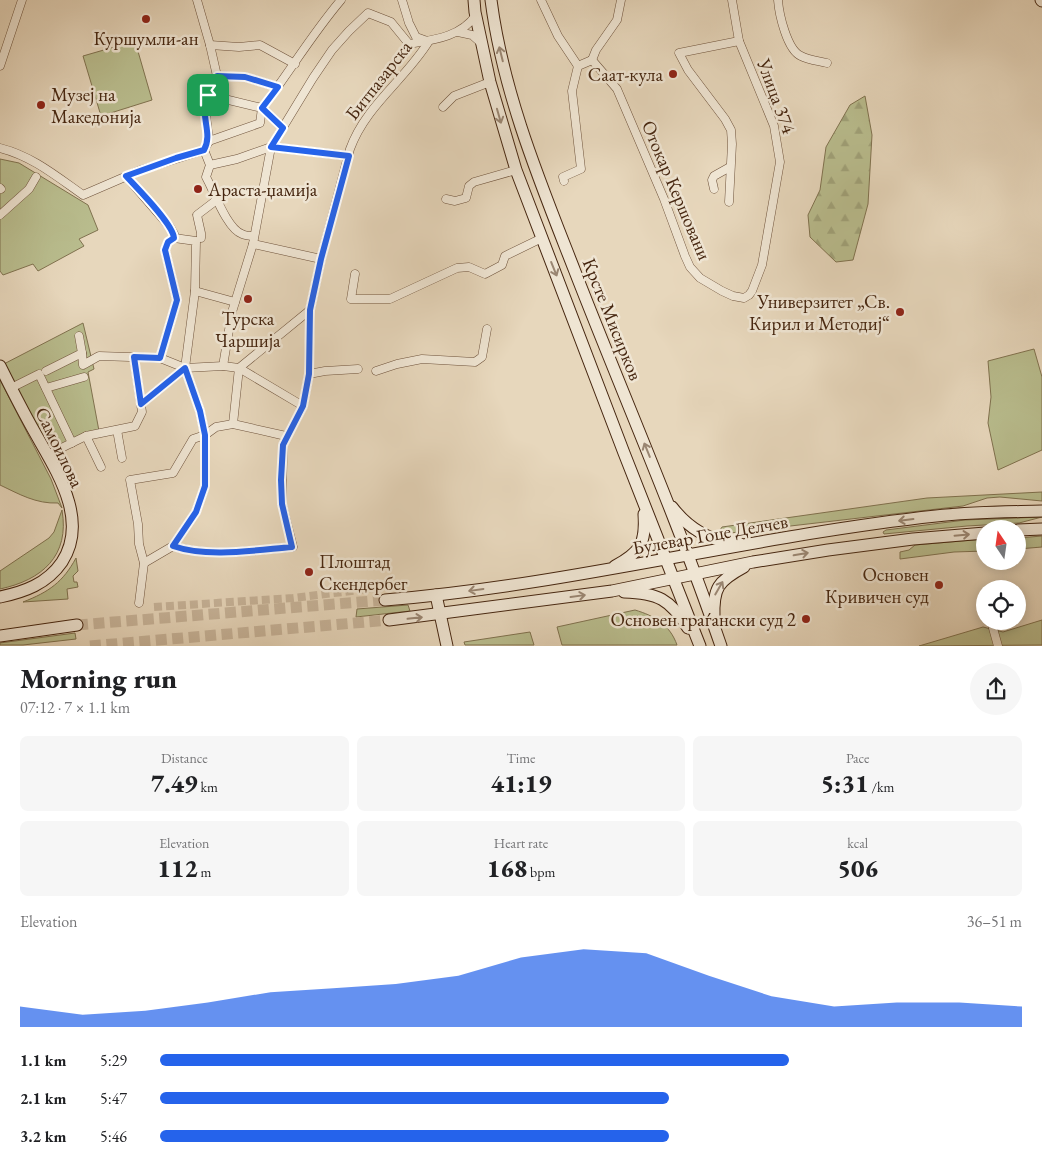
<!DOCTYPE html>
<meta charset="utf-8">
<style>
:root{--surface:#fff;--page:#f6f6f6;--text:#202124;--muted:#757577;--accent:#2563eb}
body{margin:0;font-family:"EB Garamond",serif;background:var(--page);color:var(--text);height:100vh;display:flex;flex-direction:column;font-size:19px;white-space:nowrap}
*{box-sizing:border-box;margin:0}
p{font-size:16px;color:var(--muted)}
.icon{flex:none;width:28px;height:28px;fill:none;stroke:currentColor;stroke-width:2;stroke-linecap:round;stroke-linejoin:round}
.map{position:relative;height:646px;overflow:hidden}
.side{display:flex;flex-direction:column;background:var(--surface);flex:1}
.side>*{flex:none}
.needle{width:32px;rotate:347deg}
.fabs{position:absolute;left:976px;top:520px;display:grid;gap:10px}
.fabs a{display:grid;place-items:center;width:50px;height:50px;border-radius:50%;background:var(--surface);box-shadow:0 2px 12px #0003;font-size:25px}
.pin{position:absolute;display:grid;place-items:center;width:42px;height:42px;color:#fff;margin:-21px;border-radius:10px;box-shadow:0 2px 8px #0006}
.round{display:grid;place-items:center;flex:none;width:52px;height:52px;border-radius:26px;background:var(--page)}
.head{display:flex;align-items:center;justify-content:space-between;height:85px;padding:0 20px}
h1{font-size:28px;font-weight:800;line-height:38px}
.metrics{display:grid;grid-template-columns:repeat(3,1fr);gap:8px;height:85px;padding:5px 20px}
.metrics div{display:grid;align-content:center;border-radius:8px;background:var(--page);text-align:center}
.metrics b{font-size:25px;font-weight:800}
.metrics small{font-size:14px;font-weight:400}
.metrics p{font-size:14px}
.chart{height:140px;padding:10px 20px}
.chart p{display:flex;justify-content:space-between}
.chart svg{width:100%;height:90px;margin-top:5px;fill:var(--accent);opacity:.7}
ul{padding:0 20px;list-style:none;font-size:16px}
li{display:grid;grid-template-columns:80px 60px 1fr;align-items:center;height:38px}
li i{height:12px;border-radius:6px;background:var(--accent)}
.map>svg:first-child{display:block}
</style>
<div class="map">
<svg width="1042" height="646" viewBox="0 0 1042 646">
<defs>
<pattern id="forest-firs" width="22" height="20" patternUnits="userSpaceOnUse" patternTransform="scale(1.25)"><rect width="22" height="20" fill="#b9bd8e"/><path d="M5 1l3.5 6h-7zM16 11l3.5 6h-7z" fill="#a0a279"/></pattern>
</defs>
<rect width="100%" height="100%" fill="#e7d7bc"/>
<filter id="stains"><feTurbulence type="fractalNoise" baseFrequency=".004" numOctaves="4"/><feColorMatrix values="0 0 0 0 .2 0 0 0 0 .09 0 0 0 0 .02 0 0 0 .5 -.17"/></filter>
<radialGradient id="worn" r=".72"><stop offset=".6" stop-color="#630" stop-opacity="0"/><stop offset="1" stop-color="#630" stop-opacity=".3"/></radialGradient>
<g fill="#b9bd8e" stroke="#80724f">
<path d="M135 41 152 100 101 116 83 56Z"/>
<path d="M0 159 19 163 88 205 98 230 79 239 84 246 38 271 33 264 3 275 0 271Z"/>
<path d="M83 323 94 369 88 372 99 431 47 455 0 366Z"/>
<path d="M1034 349 1042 377V450L998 470 988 423 991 397 988 361Z"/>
<path d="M0 380 51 479 62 508 58 503C36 504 19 494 0 485Z"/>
<path d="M1042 492V501L1000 497 987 498 963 506 730 533 719 532 722 527 927 498Z"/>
<path d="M62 510C70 556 42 580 0 589V571L49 538 54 532Z"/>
<path d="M1042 517 1019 523 967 526 884 534 883 532 886 530 965 520Z"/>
<path d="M1042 536V547L1018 549V538Z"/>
<path d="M985 539V551L954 552 900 559V552L909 550 915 545Z"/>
<path d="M76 558 78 571 73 576 74 582H77L78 587 67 589 68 599 23 602C49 592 63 582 76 558Z"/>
<path d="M408 605 410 611 356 617 357 609Z"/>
<path d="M635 610C655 616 670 625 677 645H562L557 627Z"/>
<path d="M1042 620V645L919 646 983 627 1003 632Z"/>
<path d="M530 632 534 645H465L464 642Z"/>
<path d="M75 633 76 639 23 645H0V643Z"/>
</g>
<path fill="url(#forest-firs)" stroke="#80724f" d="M865 96 872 135 868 204 853 260 836 262 810 237 808 215 820 190 826 147 850 105Z"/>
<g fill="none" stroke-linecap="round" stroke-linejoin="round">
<path stroke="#c7b49a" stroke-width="8" stroke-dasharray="8 4" stroke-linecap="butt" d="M154 607 293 598 384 587"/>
<g stroke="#c7b49a" stroke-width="11" stroke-dasharray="11 5.5" stroke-linecap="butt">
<path d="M77 625 385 600"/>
<path d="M90 646 389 620"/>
</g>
<defs>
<g id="street">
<path d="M197 0 210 45 217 76 208 95 205 108 209 141"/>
<path d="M402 0 409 23 416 37 427 41"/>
<path d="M541 0 558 36 578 66"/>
<path d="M778 0C779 14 787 50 801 56 808 60 819 61 827 63"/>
<path d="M458 32 472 35 481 43"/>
<path d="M210 45 239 47 260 45 295 64"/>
<path d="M592 60 617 89 664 199 685 256 690 267 700 278 722 291 733 296 744 298 749 295 752 291 762 265 780 162 774 126 739 41 732 0"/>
<path d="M592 60 596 50 617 20 621 0"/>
<path d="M0 66 22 0"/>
<path d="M217 76 245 77 278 87"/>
<path d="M208 95 262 108 283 128"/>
<path d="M443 107 454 96 490 82"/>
<path d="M262 108C289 73 312 34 341 0"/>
<path d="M209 141 260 123 262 108"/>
<path d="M0 148C32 156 56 176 83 195L141 170 204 150 209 141"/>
<path d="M204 150 210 165 206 177C214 191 227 229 242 234 246 236 251 236 254 236"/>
<path d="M210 165 237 159 271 147 349 156"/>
<path d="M126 176 170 227 174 234V238L196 241 195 291 185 368 200 411 205 435V486L196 512 173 546 144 563"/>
<path d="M564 181 563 177 581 169 572 91 578 66 592 60"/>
<path d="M0 188 1 189"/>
<path d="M714 189 712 180 714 176 730 167"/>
<path d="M446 199 455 201 466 198 469 186 474 182 516 170"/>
<path d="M729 202 732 144 731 130 725 119 688 70 679 53 739 41"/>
<path d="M0 215 29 189 36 177"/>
<path d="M201 238V233L197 215 218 199"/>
<path d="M253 244 321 259"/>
<path d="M355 274 351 299H390L457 268 469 267 485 274 502 265 505 256 542 238"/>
<path d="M195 291 235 302"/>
<path d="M82 353 83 365 99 356 160 358 185 368 223 366 239 368 303 406"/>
<path d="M160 358 177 300 165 250 168 242 174 238"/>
<path d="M223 366 232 312 253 244 271 147 313 78 332 50 349 31 368 13 391 22 409 44C433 40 461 37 476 15"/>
<path d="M46 371 82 353 79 336"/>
<path d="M376 371 397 364 422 359 475 362 482 357 487 329"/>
<path d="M309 374 325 371 358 369"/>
<path d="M11 388 39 374 72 443"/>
<path d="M46 388 84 377"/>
<path d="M141 404 185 368"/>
<path d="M233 424 239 368 310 310"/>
<path d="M117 430 122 458"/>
<path d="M86 436 101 467"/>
<path d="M47 455 86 436 135 426 142 412 134 357"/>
<path d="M173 546C208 558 256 550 293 547L282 504 283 445 303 406 309 374 310 310 321 259 350 149C366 105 405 80 429 41"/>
<path d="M139 603 144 563 139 544 138 524 130 480 173 473 193 439 205 435 216 427 233 424 286 436"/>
<path d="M991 621 998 646"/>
</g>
<g id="secondary">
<path d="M474 0 475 12 490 82 516 170 624 453 700 646"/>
<path d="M491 0C503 93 540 182 574 269 623 395 677 518 721 646"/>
<path d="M1041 0 1042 1"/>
<path d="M0 366C11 388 22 410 34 431 55 469 90 519 62 562 47 584 24 592 0 597"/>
<path d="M672 507C688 528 711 543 739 543"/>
<path d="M1018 530 1042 529"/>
<path d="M615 566C641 552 646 543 644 514"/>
<path d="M624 592C658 593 670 599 688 628"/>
<path d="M436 595 447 646"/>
<path d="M385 600C571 585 751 536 936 516 971 512 1007 512 1042 511"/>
<path d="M714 617C713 588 718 581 744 567"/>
<path d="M389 620 612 591 753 562 828 550 913 539 985 533"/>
<path d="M0 636 77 625"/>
</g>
</defs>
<use href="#street" stroke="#6e523b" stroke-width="9"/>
<use href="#secondary" stroke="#462610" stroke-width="13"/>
<use href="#street" stroke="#efe5d3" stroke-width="8"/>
<use href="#secondary" stroke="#efe5d3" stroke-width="11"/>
</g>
<defs><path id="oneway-shaft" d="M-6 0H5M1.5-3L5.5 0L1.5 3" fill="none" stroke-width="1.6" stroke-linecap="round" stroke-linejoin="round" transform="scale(1.25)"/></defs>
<g stroke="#9a8672">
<use href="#oneway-shaft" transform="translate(501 54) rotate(-104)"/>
<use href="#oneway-shaft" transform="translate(499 116) rotate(74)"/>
<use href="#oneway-shaft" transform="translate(554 269) rotate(68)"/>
<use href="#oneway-shaft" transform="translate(647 450) rotate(-112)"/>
<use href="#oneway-shaft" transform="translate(906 520) rotate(173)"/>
<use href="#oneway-shaft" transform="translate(962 535) rotate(-5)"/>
<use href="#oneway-shaft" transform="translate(801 554) rotate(-10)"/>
<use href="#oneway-shaft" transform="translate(719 588) rotate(-60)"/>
<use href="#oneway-shaft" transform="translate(476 590) rotate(172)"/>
<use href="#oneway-shaft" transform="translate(578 596) rotate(-8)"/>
<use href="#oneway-shaft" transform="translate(415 618) rotate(-6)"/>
</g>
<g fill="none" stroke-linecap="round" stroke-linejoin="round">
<defs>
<path id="route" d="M217 76 245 77 278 87 262 108 283 128 271 147 349 156 321 259 310 310 309 374 303 406 283 445 281 480 282 504 292 547C256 550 207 558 173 546L196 512 205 486V435L200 411 185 368 141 404 134 357 160 358 177 300 165 250 168 242 174 238C173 224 137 188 126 176L176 158 204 150C212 135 203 122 205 106 207 96 212 86 217 76Z"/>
</defs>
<use href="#route" stroke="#fff" stroke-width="10"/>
<use href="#route" stroke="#2563eb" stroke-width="6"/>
</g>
<g fill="#8f2418" stroke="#efe5d3" stroke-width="2">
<circle cx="146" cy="19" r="5"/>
<circle cx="673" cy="74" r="5"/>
<circle cx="41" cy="105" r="5"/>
<circle cx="198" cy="189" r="5"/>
<circle cx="248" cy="299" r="5"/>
<circle cx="900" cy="312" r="5"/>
<circle cx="309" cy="572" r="5"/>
<circle cx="939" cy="585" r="5"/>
<circle cx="806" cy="619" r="5"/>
</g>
<g text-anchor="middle" stroke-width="5" stroke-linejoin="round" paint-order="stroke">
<g font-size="19" fill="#462610" stroke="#efe5d3" text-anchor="end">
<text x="146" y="45" text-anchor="middle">Куршумли-ан</text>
<text x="663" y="81">Саат-кула</text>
<text x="51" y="101" text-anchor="start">Музеј на<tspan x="51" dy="22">Македонија</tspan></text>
<text x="208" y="196" text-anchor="start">Араста-џамија</text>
<text x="890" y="308">Универзитет „Св.<tspan x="890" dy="22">Кирил и Методиј“</tspan></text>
<text x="248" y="325" text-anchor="middle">Турска<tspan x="248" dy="22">Чаршија</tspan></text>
<text x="319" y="568" text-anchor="start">Плоштад<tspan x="319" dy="22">Скендербег</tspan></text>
<text x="929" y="581">Основен<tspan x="929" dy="22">Кривичен суд</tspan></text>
<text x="796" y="626">Основен граѓански суд 2</text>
</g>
<g font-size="19" fill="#462610" stroke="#efe5d3">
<text transform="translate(378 80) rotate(-52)" y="7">Битпазарска</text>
<text transform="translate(777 96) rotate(70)" y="7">Улица 374</text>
<text transform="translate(677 190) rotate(67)" y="7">Отокар Кершовани</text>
<text transform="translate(613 319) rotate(68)" y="7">Крсте Мисирков</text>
<text transform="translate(60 447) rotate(64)" y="7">Самоилова</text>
<text transform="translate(710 534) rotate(-10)" y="7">Булевар Гоце Делчев</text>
</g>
</g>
<rect width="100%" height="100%" filter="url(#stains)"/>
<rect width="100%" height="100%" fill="url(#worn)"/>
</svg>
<div class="fabs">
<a><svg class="needle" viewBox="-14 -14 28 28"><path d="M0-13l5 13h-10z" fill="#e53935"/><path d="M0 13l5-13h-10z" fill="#757577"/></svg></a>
<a><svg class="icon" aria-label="locate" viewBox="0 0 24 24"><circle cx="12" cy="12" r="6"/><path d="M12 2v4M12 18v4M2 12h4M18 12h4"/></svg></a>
</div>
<div class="pin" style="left:208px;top:95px;background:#1e9e55"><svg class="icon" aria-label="arrive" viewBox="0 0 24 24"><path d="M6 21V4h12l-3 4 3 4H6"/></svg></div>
</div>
<section class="side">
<div class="head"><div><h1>Morning run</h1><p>07:12 · 7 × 1.1 km</p></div><a class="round"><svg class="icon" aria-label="share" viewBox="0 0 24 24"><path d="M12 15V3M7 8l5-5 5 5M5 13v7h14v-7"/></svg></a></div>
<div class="metrics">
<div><p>Distance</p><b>7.49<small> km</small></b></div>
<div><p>Time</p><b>41:19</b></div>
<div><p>Pace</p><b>5:31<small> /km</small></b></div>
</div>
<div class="metrics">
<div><p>Elevation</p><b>112<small> m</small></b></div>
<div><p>Heart rate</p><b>168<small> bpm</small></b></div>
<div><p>kcal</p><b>506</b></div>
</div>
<div class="chart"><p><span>Elevation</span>36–51 m</p>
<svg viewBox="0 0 160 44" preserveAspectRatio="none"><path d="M0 44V34L10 38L20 36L30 32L40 27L50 25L60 23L70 19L80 10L90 6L100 8L110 19L120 29L130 34L140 32L150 32L160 34V44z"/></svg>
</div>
<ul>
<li><b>1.1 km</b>5:29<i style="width:73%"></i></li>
<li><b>2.1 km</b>5:47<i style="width:59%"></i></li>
<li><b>3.2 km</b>5:46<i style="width:59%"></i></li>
</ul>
</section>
